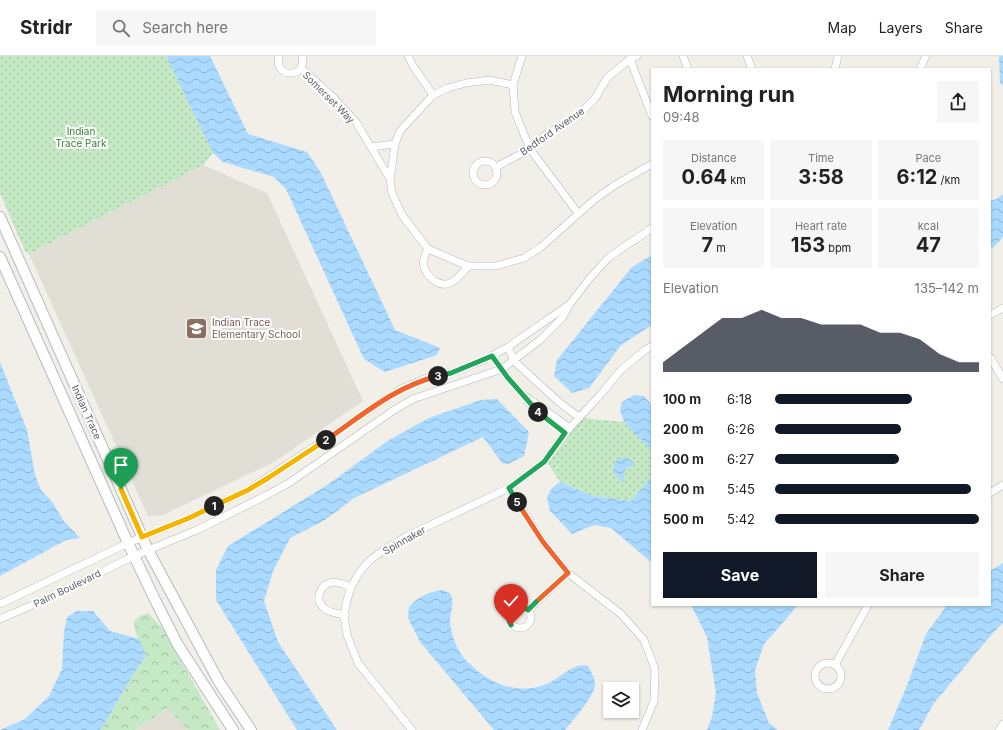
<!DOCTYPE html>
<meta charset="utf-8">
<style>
:root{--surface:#fff;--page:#f6f6f6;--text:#222;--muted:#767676;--line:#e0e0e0;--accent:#111827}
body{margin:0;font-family:Inter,sans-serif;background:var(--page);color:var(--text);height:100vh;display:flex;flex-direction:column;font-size:15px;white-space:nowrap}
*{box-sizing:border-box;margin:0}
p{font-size:13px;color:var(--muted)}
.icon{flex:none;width:22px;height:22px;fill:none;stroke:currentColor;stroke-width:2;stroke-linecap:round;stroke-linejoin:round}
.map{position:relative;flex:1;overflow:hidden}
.drawer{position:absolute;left:651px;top:12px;width:340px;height:538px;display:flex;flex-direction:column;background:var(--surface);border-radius:0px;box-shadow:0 1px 3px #0004}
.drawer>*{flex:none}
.buttons{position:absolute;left:603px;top:626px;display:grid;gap:8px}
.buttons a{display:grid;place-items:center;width:36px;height:36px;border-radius:0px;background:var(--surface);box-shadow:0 1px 3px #0004;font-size:20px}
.pin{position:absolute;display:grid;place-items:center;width:34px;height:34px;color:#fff;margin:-41px -17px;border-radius:50% 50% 50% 0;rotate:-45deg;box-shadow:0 0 4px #0007}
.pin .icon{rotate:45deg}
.km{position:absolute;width:20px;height:20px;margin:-10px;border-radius:50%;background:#222;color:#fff;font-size:11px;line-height:20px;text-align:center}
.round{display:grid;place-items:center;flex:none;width:42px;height:42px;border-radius:0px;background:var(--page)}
.headline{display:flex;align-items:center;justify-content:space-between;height:68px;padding:0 12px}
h1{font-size:22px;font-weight:700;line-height:30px}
.figures{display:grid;grid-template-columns:repeat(3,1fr);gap:6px;height:68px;padding:4px 12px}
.figures div{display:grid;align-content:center;border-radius:0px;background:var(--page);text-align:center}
.figures b{font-size:20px;font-weight:700}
.figures small{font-size:11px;font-weight:400}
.figures p{font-size:11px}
.chart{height:112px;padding:8px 12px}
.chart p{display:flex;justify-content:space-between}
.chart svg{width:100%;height:72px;margin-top:4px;fill:var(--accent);opacity:.7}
.button{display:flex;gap:8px;margin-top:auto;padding:8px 12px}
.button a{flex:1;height:46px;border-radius:0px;background:var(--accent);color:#fff;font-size:16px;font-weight:700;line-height:46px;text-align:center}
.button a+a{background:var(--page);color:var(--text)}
ul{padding:0 12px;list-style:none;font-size:13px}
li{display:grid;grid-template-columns:64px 48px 1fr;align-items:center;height:30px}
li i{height:10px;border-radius:5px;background:var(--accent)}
header{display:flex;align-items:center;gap:24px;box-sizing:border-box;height:56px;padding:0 20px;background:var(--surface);border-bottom:1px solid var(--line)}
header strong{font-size:19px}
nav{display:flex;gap:22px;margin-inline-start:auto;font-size:14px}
.search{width:280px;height:36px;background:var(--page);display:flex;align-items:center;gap:10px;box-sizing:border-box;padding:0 14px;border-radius:0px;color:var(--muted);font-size:15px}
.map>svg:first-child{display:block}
</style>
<header>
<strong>Stridr</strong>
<div class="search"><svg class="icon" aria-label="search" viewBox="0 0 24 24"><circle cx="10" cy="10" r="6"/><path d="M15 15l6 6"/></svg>Search here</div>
<nav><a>Map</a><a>Layers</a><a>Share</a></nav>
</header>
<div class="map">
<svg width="1003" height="674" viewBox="0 0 1003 674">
<defs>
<pattern id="forest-crowns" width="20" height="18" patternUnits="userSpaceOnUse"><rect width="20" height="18" fill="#c5e8c5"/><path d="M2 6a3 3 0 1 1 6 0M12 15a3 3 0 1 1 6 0" fill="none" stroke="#a3c0a4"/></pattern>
<pattern id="park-dots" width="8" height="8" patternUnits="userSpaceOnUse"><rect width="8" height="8" fill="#c5e8c5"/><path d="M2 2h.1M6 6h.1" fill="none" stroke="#a3c0a4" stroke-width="1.8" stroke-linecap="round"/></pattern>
<pattern id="water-waves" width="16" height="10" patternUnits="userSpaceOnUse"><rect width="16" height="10" fill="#aadaff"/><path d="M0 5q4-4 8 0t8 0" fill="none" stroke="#8eb4d2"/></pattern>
</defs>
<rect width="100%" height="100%" fill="#f1efe8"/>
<g fill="#e1ded6">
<path d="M203 109 267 137 363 345 274 406 163 459 148 460 29 198Z"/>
<path d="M169 652 188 674H135Z"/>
</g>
<path fill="url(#forest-crowns)" d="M148 557 162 572 220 674H188L168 652 135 674H99L102 672 131 622 146 600C141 589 134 577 134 565L140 560Z"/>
<g fill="url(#park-dots)">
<path d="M0 0H166L213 97 203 109 29 198 25 195 0 137Z"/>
<path d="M583 362 624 366 652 395V420L631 445 593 440 560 426 547 406Z"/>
</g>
<g fill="url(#water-waves)">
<path d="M166 0H210L248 78 307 96 321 117 395 274 440 292 437 299 385 316 364 303 286 133 274 121 223 106 213 97Z"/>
<path d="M999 0H1003V30L1000 27Z"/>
<path d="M1003 138V181L993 192 990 191V145L997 143Z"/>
<path d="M652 199V269L621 289 589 332 572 337 554 320 557 304 632 211Z"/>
<path d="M0 306 27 374 35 419 41 434 53 447 63 464 80 482 66 484 0 520Z"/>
<path d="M634 339 644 340 652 349V395L624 366 620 354 622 346Z"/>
<path d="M497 343 529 376 524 400 508 408 502 407 483 381 354 442 325 464 290 482 273 515 264 545 278 586 337 674H297L216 544V514L228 490 327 429 389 384 429 362 481 344Z"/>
<path d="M625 401 632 405 635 408 633 410 628 411 623 417V419L625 420 623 423 625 424 623 426 612 415 615 413 613 408 619 402 623 403Z"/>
<path d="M652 420V507L611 472 594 469 572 478 550 455 547 441 552 432 560 426 593 440 631 445Z"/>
<path d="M1003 507V567L992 578 934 647 919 674H888L906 632 926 578 947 549H990V515Z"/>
<path d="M442 534 450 537C455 549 451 552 450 564 450 575 456 592 463 601 465 604 469 607 472 610 492 629 520 639 547 628 561 622 573 606 588 610 591 616 595 622 595 628 595 640 572 665 565 674H494L420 586 408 562 409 551C418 541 428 536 442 534Z"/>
<path d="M691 549H797L793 555 764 588 755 614 757 637 769 667 778 674H707L712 661 716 637 707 581Z"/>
<path d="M77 555H93L110 575 139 583 146 600 131 622 102 672 99 674H0L25 663 49 640 62 613 64 576 67 561Z"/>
</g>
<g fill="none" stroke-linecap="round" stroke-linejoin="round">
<defs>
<g id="street">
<path d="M279 0C273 23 308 23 302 0"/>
<path d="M408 0 413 10 433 39"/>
<path d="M522 0 513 29 515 56 530 93 578 157"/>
<path d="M683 0 688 13"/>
<path d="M747 0 752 13"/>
<path d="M630 3 652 60"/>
<path d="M301 12 333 41 356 66 390 123 392 137 402 159 428 193 468 210H496L524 202 541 191 594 144 615 129 652 108"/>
<path d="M835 13 838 0"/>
<path d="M920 13 926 0"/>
<path d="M371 91 395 88"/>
<circle cx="485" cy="117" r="12"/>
<path d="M496 111 530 93 544 80 581 57 596 41 607 22 630 3 637 0"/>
<path d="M390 123 395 88 400 75 433 39 448 32 466 27 489 24 513 29"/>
<path d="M428 193C425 199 422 204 424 211 427 221 440 232 450 227 458 224 463 216 468 210"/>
<path d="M990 259 1003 252"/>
<path d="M508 291 514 305 560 347 579 361"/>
<path d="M492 300 508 322 521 337 570 372"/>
<path d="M990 301 1003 323"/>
<path d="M527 345 534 352 565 377"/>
<path d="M509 432 543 486 568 517 621 558 644 584 655 613 654 645 642 674"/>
<path d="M990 437 1003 429"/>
<path d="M0 548 128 487 189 462 248 434 329 381 399 334 424 323 451 317 486 303 508 291 567 250"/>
<circle cx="520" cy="561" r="11"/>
<path d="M528 554 568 517"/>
<path d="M344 559C337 557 329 557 324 552 314 543 320 528 333 526 339 526 345 529 351 531"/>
<path d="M0 563 37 547 134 500 199 473 265 440 289 427 394 354 413 343 502 313 540 284 562 262 570 248 589 223 608 202 652 172"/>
<circle cx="828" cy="620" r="13"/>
<path d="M835 609 868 549"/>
<path d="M412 674 358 607 347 579 344 559 347 544 351 531 359 517 369 505 385 493 407 480 509 432 544 406 565 377 601 338 621 314 645 294 652 290"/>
<path d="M999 674 1003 668"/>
</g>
<g id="secondary">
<path d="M0 161 148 494 219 626 251 674"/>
<path d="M0 201 128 487 156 546 178 589 233 674"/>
</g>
</defs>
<use href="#street" stroke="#b5b8bc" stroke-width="8"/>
<use href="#secondary" stroke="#b6babf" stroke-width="12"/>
<use href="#street" stroke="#fff" stroke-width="7"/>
<use href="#secondary" stroke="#fff" stroke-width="10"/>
</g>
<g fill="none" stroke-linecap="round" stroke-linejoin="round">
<defs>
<path id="split-1" d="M121 433 142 481 189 462 214 450"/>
<path id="split-2" d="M214 450 248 434 268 422 326 384"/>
<path id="split-3" d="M326 384C363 359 394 331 438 320"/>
<path id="split-4" d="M438 320 451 317 492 300 508 322 538 356"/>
<path id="split-5" d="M517 446 509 432 544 406 565 377 538 356"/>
<path id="split-6" d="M517 446 543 486 568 517 536 546"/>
<path id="split-7" d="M511 569C503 557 517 545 528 554L536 546"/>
</defs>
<use href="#split-1" stroke="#fff" stroke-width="8"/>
<use href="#split-2" stroke="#fff" stroke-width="8"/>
<use href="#split-3" stroke="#fff" stroke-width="8"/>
<use href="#split-4" stroke="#fff" stroke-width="8"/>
<use href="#split-5" stroke="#fff" stroke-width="8"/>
<use href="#split-6" stroke="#fff" stroke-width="8"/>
<use href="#split-7" stroke="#fff" stroke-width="8"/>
<use href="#split-1" stroke="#f5b400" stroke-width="5"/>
<use href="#split-2" stroke="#f5b400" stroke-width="5"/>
<use href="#split-3" stroke="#f0652b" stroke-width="5"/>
<use href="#split-4" stroke="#22a559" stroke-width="5"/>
<use href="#split-5" stroke="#22a559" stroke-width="5"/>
<use href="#split-6" stroke="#f0652b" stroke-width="5"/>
<use href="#split-7" stroke="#22a559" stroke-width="5"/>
</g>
<defs>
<symbol id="school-square" viewBox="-11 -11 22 22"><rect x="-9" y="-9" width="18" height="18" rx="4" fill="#8d6e63" stroke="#fff"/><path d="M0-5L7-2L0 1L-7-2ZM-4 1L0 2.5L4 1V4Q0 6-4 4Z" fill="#fff"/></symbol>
</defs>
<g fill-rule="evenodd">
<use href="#school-square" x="184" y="260" width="25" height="25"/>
</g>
<g text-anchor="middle" stroke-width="4" stroke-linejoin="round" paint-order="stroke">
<g font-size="10" fill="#5f6368" stroke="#fff">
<text transform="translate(329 41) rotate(45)" y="4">Somerset Way</text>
<text transform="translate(552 75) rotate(-35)" y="4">Bedford Avenue</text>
<text transform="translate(87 356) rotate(66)" y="4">Indian Trace</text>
<text transform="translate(404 484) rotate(-29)" y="4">Spinnaker</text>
<text transform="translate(67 532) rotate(-26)" y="4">Palm Boulevard</text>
</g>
<g font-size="10" fill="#348238" stroke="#fff">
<text x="81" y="79">Indian<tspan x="81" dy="12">Trace Park</tspan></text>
</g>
<g font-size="10" fill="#785e54" stroke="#fff" text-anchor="start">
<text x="212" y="270">Indian Trace<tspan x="212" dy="12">Elementary School</tspan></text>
</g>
</g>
</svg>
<div class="buttons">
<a><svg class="icon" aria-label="layers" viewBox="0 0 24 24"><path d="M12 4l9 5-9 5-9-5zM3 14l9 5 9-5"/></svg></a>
</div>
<div class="pin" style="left:121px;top:433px;background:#1e9e55"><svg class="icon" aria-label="arrive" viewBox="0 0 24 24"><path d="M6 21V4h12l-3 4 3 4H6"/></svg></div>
<div class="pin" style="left:511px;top:569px;background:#d93025"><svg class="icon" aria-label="check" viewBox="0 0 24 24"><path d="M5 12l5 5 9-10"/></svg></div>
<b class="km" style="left:214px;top:450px">1</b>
<b class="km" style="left:326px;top:384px">2</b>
<b class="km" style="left:438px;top:320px">3</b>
<b class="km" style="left:538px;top:356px">4</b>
<b class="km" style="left:517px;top:446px">5</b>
<section class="drawer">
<div class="headline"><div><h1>Morning run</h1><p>09:48</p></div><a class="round"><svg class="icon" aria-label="share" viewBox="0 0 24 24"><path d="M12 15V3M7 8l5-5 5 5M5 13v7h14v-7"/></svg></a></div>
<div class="figures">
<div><p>Distance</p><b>0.64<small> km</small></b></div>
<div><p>Time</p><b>3:58</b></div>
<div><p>Pace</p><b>6:12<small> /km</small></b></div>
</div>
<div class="figures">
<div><p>Elevation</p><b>7<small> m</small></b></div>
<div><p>Heart rate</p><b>153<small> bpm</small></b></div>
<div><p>kcal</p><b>47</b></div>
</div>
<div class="chart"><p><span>Elevation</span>135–142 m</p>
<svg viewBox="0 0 160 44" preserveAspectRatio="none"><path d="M0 44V38L10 29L20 20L30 11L40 11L50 6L60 11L70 11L80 15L90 15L100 15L110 20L120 20L130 24L140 33L150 38L160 38V44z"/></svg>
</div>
<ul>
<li><b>100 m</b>6:18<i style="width:67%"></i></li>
<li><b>200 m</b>6:26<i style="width:62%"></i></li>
<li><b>300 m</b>6:27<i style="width:61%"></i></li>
<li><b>400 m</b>5:45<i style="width:96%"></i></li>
<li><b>500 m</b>5:42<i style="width:100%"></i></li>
</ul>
<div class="button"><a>Save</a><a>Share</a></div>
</section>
</div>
